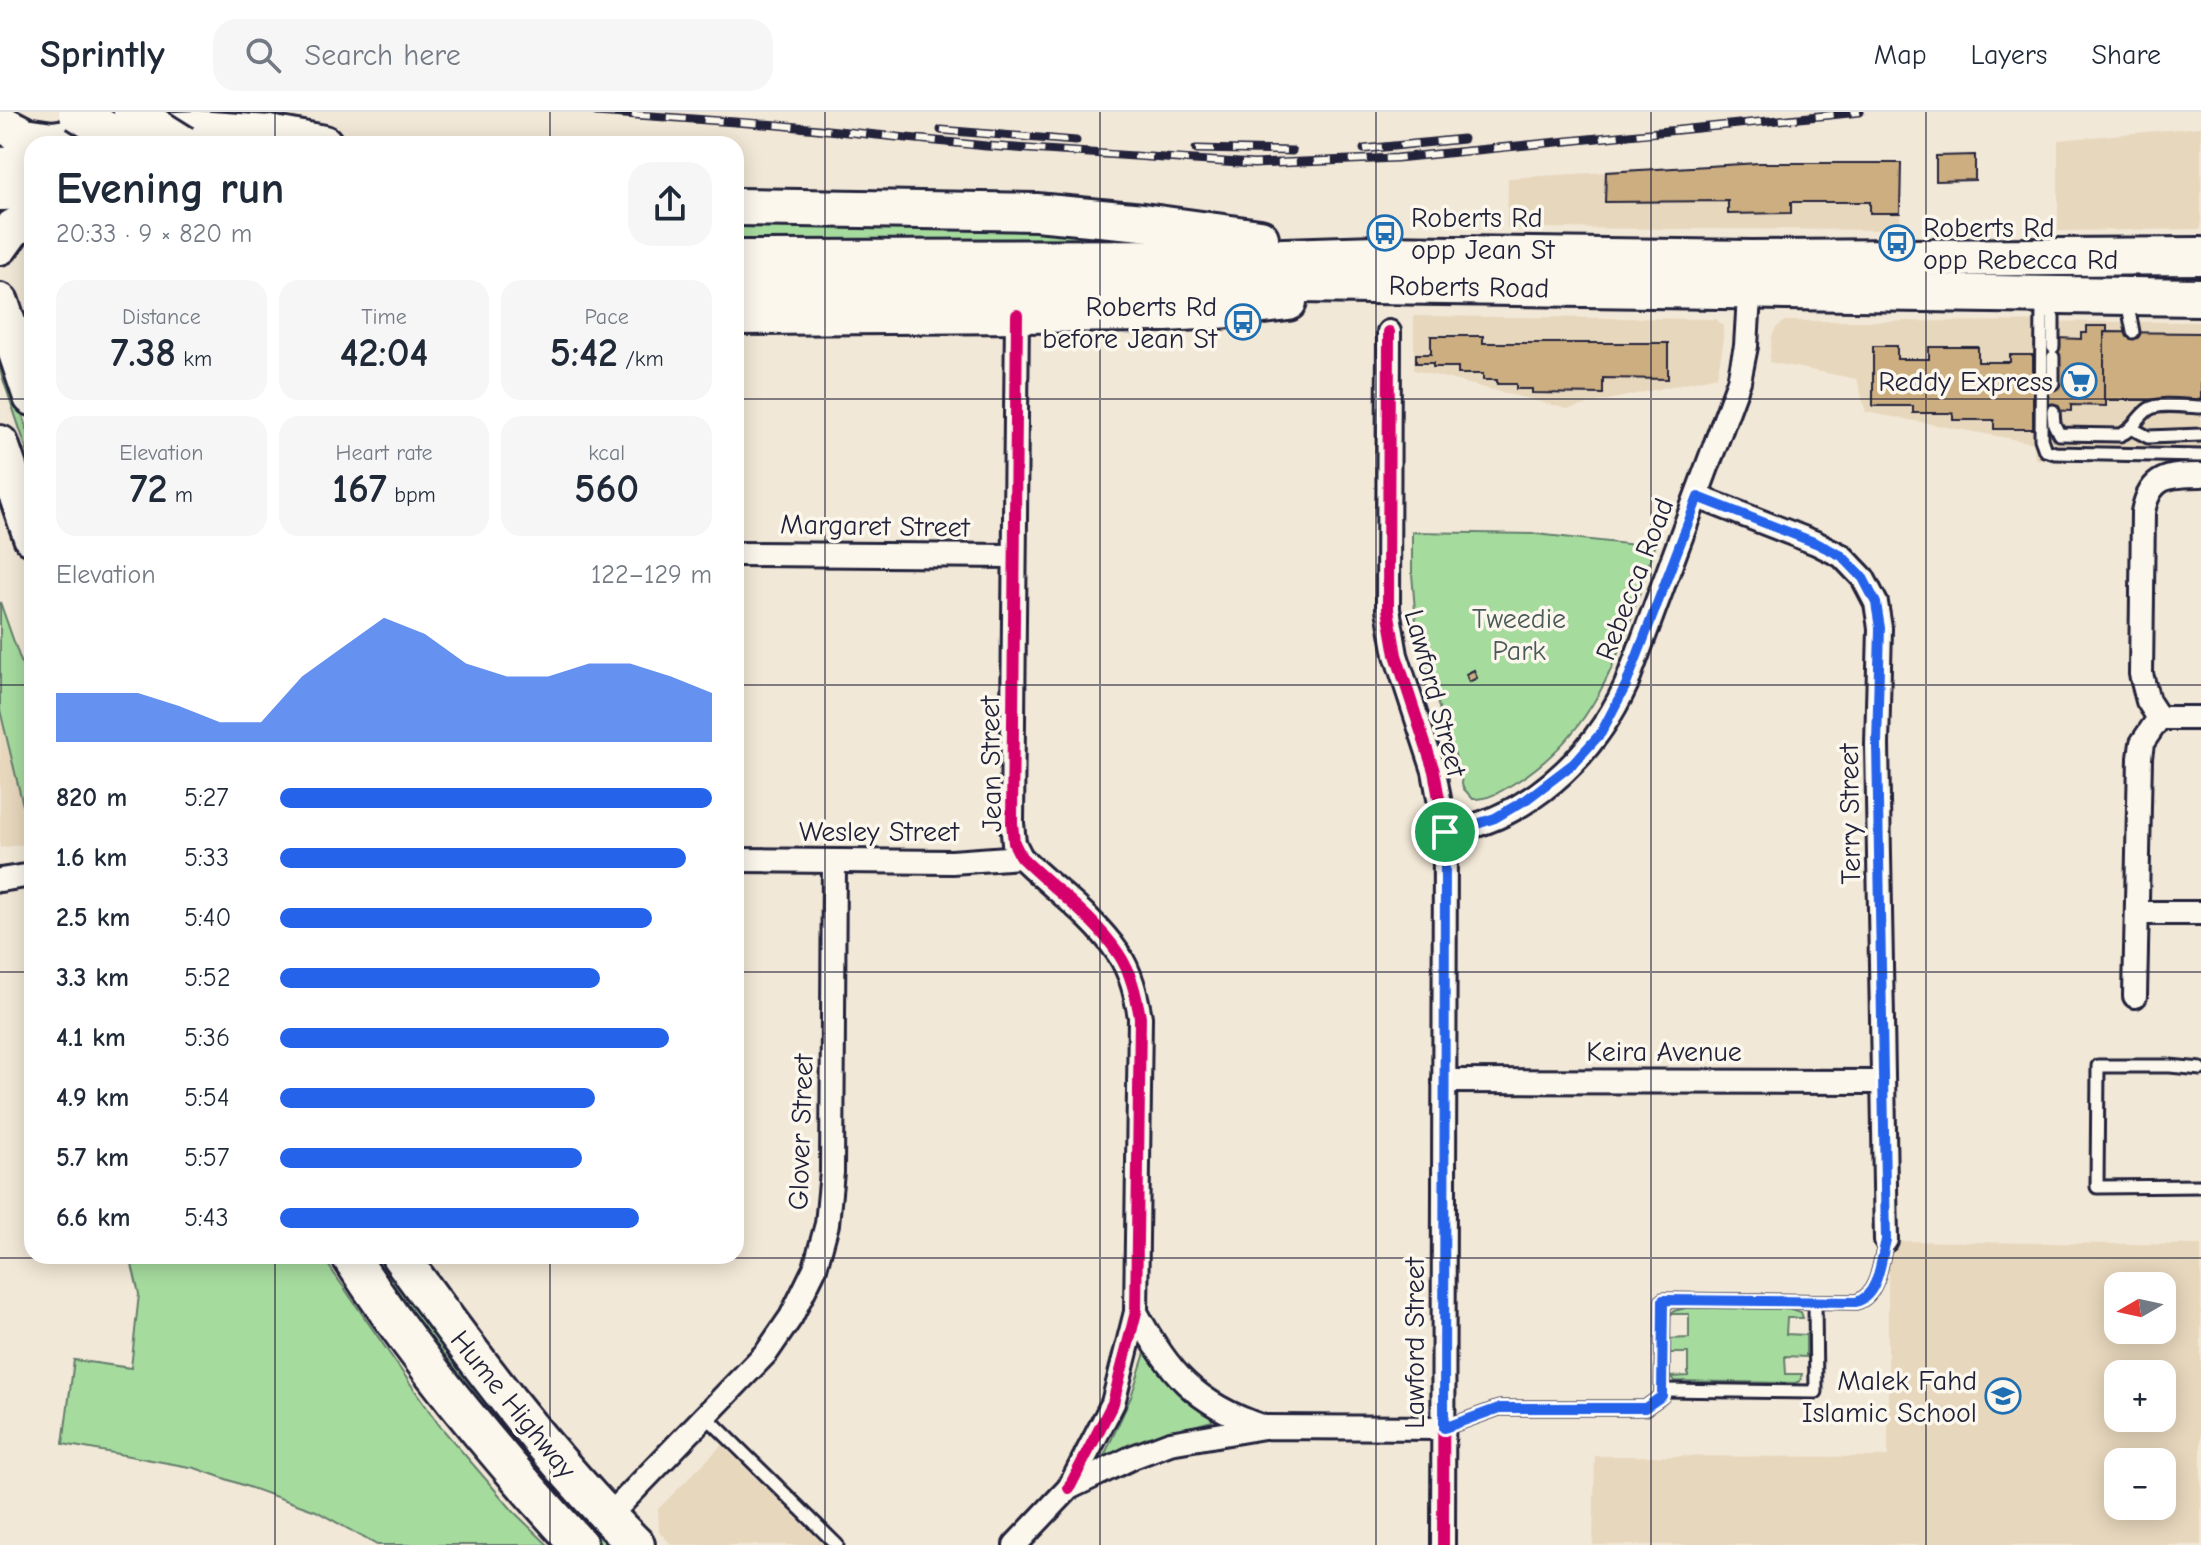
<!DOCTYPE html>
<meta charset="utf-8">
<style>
:root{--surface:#fff;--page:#f6f6f7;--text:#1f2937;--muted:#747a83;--line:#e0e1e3;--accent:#2563eb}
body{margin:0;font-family:"Comic Neue",sans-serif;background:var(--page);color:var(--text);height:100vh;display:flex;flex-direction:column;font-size:30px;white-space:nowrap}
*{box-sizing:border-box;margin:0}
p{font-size:26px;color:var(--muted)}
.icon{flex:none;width:44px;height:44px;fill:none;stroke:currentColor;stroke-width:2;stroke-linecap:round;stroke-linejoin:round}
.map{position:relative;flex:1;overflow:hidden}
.sheet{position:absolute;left:24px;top:24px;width:720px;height:1128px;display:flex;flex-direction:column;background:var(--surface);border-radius:24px;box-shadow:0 4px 20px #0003}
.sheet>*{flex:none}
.needle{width:52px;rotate:261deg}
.buttons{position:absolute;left:2104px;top:1160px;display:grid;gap:16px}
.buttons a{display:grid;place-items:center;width:72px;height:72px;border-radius:16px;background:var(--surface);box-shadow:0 4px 20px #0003;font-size:40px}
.pin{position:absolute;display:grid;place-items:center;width:68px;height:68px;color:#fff;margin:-34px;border:4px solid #fff;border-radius:50%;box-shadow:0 2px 8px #0007}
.round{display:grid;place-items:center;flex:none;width:84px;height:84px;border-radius:24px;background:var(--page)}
.summary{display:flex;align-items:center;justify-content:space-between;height:136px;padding:0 32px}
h1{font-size:44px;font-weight:700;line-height:60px}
.stats{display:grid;grid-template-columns:repeat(3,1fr);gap:12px;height:136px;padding:8px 32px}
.stats div{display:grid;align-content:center;border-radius:20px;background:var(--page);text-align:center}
.stats b{font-size:40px;font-weight:700}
.stats small{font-size:22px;font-weight:400}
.stats p{font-size:22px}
.chart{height:224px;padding:16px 32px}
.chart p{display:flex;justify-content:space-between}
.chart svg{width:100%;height:144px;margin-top:8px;fill:var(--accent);opacity:.7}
ul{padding:0 32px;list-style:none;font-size:26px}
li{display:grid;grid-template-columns:128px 96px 1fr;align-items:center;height:60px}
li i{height:20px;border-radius:10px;background:var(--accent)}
header{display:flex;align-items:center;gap:48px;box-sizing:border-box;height:112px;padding:0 40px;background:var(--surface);border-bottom:2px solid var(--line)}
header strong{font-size:38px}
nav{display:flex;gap:44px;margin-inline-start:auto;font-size:28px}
.search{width:560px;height:72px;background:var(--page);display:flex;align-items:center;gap:20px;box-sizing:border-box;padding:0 28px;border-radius:24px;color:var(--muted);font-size:30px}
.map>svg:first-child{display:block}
</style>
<header>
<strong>Sprintly</strong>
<div class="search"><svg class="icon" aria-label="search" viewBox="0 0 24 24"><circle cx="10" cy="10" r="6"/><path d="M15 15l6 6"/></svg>Search here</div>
<nav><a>Map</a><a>Layers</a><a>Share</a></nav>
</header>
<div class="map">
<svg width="2201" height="1433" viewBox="0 0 2201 1433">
<rect width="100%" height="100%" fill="#f2e8d7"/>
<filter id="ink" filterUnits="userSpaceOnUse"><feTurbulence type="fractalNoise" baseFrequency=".0125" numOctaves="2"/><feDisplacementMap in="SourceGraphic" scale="16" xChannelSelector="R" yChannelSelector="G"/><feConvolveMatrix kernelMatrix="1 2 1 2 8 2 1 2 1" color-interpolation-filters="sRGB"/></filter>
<g filter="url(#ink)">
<g fill="#e7d7bd" fill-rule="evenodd">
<path d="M2201 15V117L2058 119V28Z"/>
<path d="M1759 51H1901L1900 118 1507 116 1508 66Z"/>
<path d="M1414 204 1716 207 1723 214V233L1717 264 1568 297 1414 258Z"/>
<path d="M1785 209 2201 210V350L2035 347 2034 331 1866 300 1857 267 1769 250 1772 224 1776 216Z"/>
<path d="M0 598 32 731 0 736Z"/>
<path d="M1896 1129 2201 1133V1433H1593L1595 1344 1888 1345V1158ZM2118 1174H2162V1218H2118ZM2118 1262H2162V1306H2118ZM2118 1350H2162V1394H2118Z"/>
<path d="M722 1333 824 1433H672L659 1420 658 1397Z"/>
</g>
<g fill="#a6db9e" stroke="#647e6c" stroke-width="2">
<path d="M736 105 979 107 1189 130 736 132Z"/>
<path d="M2201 159V169L1979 168V161Z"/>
<path d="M0 235 32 331V353L0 258Z"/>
<path d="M1412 420 1536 422 1655 435C1623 527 1605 613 1518 669 1504 677 1490 688 1473 687L1463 676 1456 646 1424 551 1417 522 1412 462Z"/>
<path d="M0 490 32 581V731L0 598Z"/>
<path d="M130 1144H322L439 1313 514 1400 548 1433H377L316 1399 195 1356 63 1332 74 1248 131 1256 139 1182Z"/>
<path d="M367 1144H382L409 1185 614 1433H598L512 1336Z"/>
<path d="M1689 1195 1788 1196 1801 1200 1803 1206H1787L1786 1222 1806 1223V1245L1785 1244 1786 1262H1802L1800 1269 1795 1271 1674 1269 1671 1265 1688 1264V1241H1669L1668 1227 1689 1226V1202H1670L1674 1199Z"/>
<path d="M1145 1241 1149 1242C1162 1272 1188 1285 1212 1305V1309L1146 1327 1105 1347 1103 1346 1131 1285Z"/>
</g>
<g fill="#ccae81" stroke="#22223b" stroke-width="2">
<path d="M1975 43V68L1936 69V44Z"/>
<path d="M1759 51H1901L1900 101H1870V90H1791V101L1728 102V89L1605 90 1606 60Z"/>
<path d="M2087 214H2107V220H2104V288H2106V294L2071 293V299L2046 298V271H2057V245H2047V235L2057 236V226L2081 227V221H2087Z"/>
<path d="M2104 220 2201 221V288H2104Z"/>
<path d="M1431 224H1483V231H1668V267L1603 266V282L1532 281V277H1516V272H1497V268H1483V262H1458V255H1433V251H1416V242H1431Z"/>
<path d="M1873 234H1897V247H1929V235H1978V250H2010V243H2033V317H1994V308H1953V301H1913V294H1873Z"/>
<path d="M1474 558 1477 566 1469 570 1466 562Z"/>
</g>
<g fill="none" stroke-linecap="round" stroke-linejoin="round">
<defs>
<g id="service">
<path d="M2042 187 2041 327 2045 338 2055 341 2201 344"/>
<path d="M2127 189 2133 220"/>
<path d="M2045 190 2053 205V235"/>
<path d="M2053 271V245"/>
<path d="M2053 299 2054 312 2059 322 2120 323C2134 318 2137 305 2149 297 2161 290 2187 295 2201 295"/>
<path d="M2133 317 2148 325 2201 323"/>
<path d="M2201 957 2170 954H2098L2097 1075 2201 1074"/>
<path d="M1663 1278 1816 1280 1815 1190"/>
<path d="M707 1305 837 1433"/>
<path d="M1444 1316 1499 1296H1645L1662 1284 1663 1188 1856 1190C1879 1184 1881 1147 1886 1128"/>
</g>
<g id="minor">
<path d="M1017 203 1012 711 1014 731 1021 745C1052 776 1093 804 1118 841 1131 860 1136 883 1140 905L1136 1200 1113 1291 1069 1376"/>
<path d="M1389 220 1388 497 1396 543 1434 659 1445 720 1443 1433"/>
<path d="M2201 363C2168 363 2150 364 2143 400L2141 562 2148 589 2159 606H2201"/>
<path d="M1698 385 1816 431 1842 444 1863 466 1876 491 1880 516 1877 633 1886 1128"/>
<path d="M736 442 1014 444"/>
<path d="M1445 720C1526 709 1593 645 1626 573L1739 269 1746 234 1750 168"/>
<path d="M736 748 952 750 1021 745"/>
<path d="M0 768 32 763"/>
<path d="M2138 801H2201"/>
<path d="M2135 884 2140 646 2142 631 2159 606"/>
<path d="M1444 969 1883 970"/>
<path d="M1136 1200C1168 1260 1196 1292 1261 1314"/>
<path d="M608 1405 767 1240 791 1205 815 1156 827 1112 832 1060 834 751"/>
<path d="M1015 1433 1069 1376 1133 1345 1170 1331 1264 1315 1444 1316"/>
</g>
<g id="trunk">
<path d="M0 11 25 24 52 28 97 22 196 17 269 22 324 32"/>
<path d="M0 58 32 39"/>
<path d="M0 80 32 79"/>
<path d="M736 95 1036 100 1143 110 1260 126"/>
<path d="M0 134 13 116 32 106"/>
<path d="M736 147 1254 146 1376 142 1751 147 2201 144"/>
<path d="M736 174 1234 171 2201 185"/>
<path d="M0 190 32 285"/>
<path d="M736 204 1166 201 1232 197 1288 190"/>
<path d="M0 332 32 425"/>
<path d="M350 1144C416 1247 496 1343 579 1433"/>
<path d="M400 1144C473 1245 547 1345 636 1433"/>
</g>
</defs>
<use href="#service" stroke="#22223b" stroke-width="17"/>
<use href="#minor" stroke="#22223b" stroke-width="28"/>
<use href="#trunk" stroke="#22223b" stroke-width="42"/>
<use href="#service" stroke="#fbf7ec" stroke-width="11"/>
<use href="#minor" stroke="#fbf7ec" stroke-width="22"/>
<use href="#trunk" stroke="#fbf7ec" stroke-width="36"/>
<defs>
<g id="rail">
<path d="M596 0 778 13 986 34 1254 52 1397 46 1860 0"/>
<path d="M941 18 1076 29"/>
<path d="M1196 37 1292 39"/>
<path d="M1364 37 1463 27"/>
</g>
</defs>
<use href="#rail" stroke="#22223b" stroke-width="9"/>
<use href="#rail" stroke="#fbf7ec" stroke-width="6" stroke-dasharray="18" stroke-linecap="butt"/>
<defs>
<g id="trunk-bridge">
<path d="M77 0 128 32"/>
<path d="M132 0 183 32"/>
</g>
</defs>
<use href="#trunk-bridge" stroke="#22223b" stroke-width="42" stroke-linecap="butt"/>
<use href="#trunk-bridge" stroke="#fbf7ec" stroke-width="36"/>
<defs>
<g id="cycleway">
<path d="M1017 203 1012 711 1014 731 1021 745C1052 776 1093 804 1118 841 1131 860 1136 883 1140 905L1136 1200 1113 1291 1069 1376"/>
<path d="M1389 220 1388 497 1396 543 1434 659 1445 720 1443 1433"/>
</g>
</defs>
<use href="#cycleway" stroke="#fbf7ec" stroke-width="17"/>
<use href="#cycleway" stroke="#d6006c" stroke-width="12"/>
</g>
</g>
<g fill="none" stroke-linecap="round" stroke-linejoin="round" filter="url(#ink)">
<defs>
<path id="route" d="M1698 385 1816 431 1842 444 1863 466 1876 491 1880 516 1877 633 1886 1128C1881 1147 1879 1184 1856 1190L1663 1188 1662 1284 1645 1296H1499L1444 1316 1445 720 1459 718 1495 706 1527 687 1573 652 1601 621 1626 573Z"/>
</defs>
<use href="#route" stroke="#fff" stroke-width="16"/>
<use href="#route" stroke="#2563eb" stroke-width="10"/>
</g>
<path fill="none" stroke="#22223b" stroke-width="2" stroke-opacity="0.55" d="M275 0V32M550 0V32M825 0V1433M1100 0V1433M1376 0V1433M1651 0V1433M1926 0V1433M0 287H32M736 287H2201M0 573H32M736 573H2201M0 860H32M736 860H2201M275 1144V1433M550 1144V1433M0 1146H2201"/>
<defs>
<symbol id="bus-ring" viewBox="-11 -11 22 22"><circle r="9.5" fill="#fbf7ec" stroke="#1f6fb2" stroke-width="1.5"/><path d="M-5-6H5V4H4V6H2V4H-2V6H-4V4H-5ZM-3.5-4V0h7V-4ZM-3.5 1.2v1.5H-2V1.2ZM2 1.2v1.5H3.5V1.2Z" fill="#1f6fb2"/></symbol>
<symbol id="supermarket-ring" viewBox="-11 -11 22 22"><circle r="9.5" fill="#fbf7ec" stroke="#1f6fb2" stroke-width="1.5"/><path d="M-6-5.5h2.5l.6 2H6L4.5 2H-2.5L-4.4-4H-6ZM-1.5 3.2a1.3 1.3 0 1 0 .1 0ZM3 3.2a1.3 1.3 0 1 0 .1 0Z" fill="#1f6fb2"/></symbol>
<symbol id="school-ring" viewBox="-11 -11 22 22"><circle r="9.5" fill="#fbf7ec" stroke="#1f6fb2" stroke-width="1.5"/><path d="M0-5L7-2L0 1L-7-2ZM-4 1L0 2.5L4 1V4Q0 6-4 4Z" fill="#1f6fb2"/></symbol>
</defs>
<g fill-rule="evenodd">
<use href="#bus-ring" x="1365" y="101" width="40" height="40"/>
<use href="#bus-ring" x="1877" y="111" width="40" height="40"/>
<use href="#bus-ring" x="1223" y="190" width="40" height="40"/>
<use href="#supermarket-ring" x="2059" y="249" width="40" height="40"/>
<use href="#school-ring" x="1983" y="1264" width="40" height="40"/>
</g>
<g text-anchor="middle" stroke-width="7" stroke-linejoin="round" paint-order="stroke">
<g font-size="28" fill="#22223b" stroke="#fbf7ec" text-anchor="end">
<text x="1411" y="115" text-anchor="start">Roberts Rd<tspan x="1411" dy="32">opp Jean St</tspan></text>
<text x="1923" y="125" text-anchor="start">Roberts Rd<tspan x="1923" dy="32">opp Rebecca Rd</tspan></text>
<text x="1217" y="204">Roberts Rd<tspan x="1217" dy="32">before Jean St</tspan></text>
<text x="2053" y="279">Reddy Express</text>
<text x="1977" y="1278">Malek Fahd<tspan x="1977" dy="32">Islamic School</tspan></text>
</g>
<g font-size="28" fill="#22223b" stroke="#fbf7ec">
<text transform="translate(1469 174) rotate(1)" y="10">Roberts Road</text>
<text transform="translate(875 413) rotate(1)" y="10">Margaret Street</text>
<text transform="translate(1634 467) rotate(-69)" y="10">Rebecca Road</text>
<text transform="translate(1436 581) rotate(75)" y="10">Lawford Street</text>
<text transform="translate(990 652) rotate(-91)" y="10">Jean Street</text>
<text transform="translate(1849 702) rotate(-91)" y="10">Terry Street</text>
<text x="879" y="729">Wesley Street</text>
<text x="1664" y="949">Keira Avenue</text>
<text transform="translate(800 1020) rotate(-88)" y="10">Glover Street</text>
<text transform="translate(1414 1231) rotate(-90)" y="10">Lawford Street</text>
<text transform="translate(514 1292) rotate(51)" y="10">Hume Highway</text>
</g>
<g font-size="28" fill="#4a5a59" stroke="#fbf7ec">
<text x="1519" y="516">Tweedie<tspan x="1519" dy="32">Park</tspan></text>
</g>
</g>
</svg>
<div class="buttons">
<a><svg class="needle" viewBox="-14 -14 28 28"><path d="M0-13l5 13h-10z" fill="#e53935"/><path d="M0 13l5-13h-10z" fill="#747a83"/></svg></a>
<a>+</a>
<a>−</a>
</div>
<div class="pin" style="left:1445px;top:720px;background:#1e9e55"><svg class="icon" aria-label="arrive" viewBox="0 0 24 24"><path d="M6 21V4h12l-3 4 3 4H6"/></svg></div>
<section class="sheet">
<div class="summary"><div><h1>Evening run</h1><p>20:33 · 9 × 820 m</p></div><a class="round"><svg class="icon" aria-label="share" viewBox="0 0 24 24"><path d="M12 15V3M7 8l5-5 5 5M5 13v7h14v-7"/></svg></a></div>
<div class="stats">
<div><p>Distance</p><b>7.38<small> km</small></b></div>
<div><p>Time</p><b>42:04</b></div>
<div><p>Pace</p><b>5:42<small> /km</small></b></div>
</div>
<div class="stats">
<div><p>Elevation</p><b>72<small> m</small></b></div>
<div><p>Heart rate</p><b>167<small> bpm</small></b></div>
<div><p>kcal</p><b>560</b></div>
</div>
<div class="chart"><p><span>Elevation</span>122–129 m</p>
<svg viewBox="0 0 160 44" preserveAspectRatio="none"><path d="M0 44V29L10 29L20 29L30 33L40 38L50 38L60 24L70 15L80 6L90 11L100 20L110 24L120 24L130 20L140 20L150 24L160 29V44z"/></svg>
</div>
<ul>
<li><b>820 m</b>5:27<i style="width:100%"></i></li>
<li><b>1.6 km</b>5:33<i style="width:94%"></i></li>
<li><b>2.5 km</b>5:40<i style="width:86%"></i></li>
<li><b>3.3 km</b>5:52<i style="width:74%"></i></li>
<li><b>4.1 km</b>5:36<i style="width:90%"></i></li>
<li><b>4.9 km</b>5:54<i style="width:73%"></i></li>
<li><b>5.7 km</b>5:57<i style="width:70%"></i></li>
<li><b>6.6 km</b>5:43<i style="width:83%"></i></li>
</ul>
</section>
</div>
